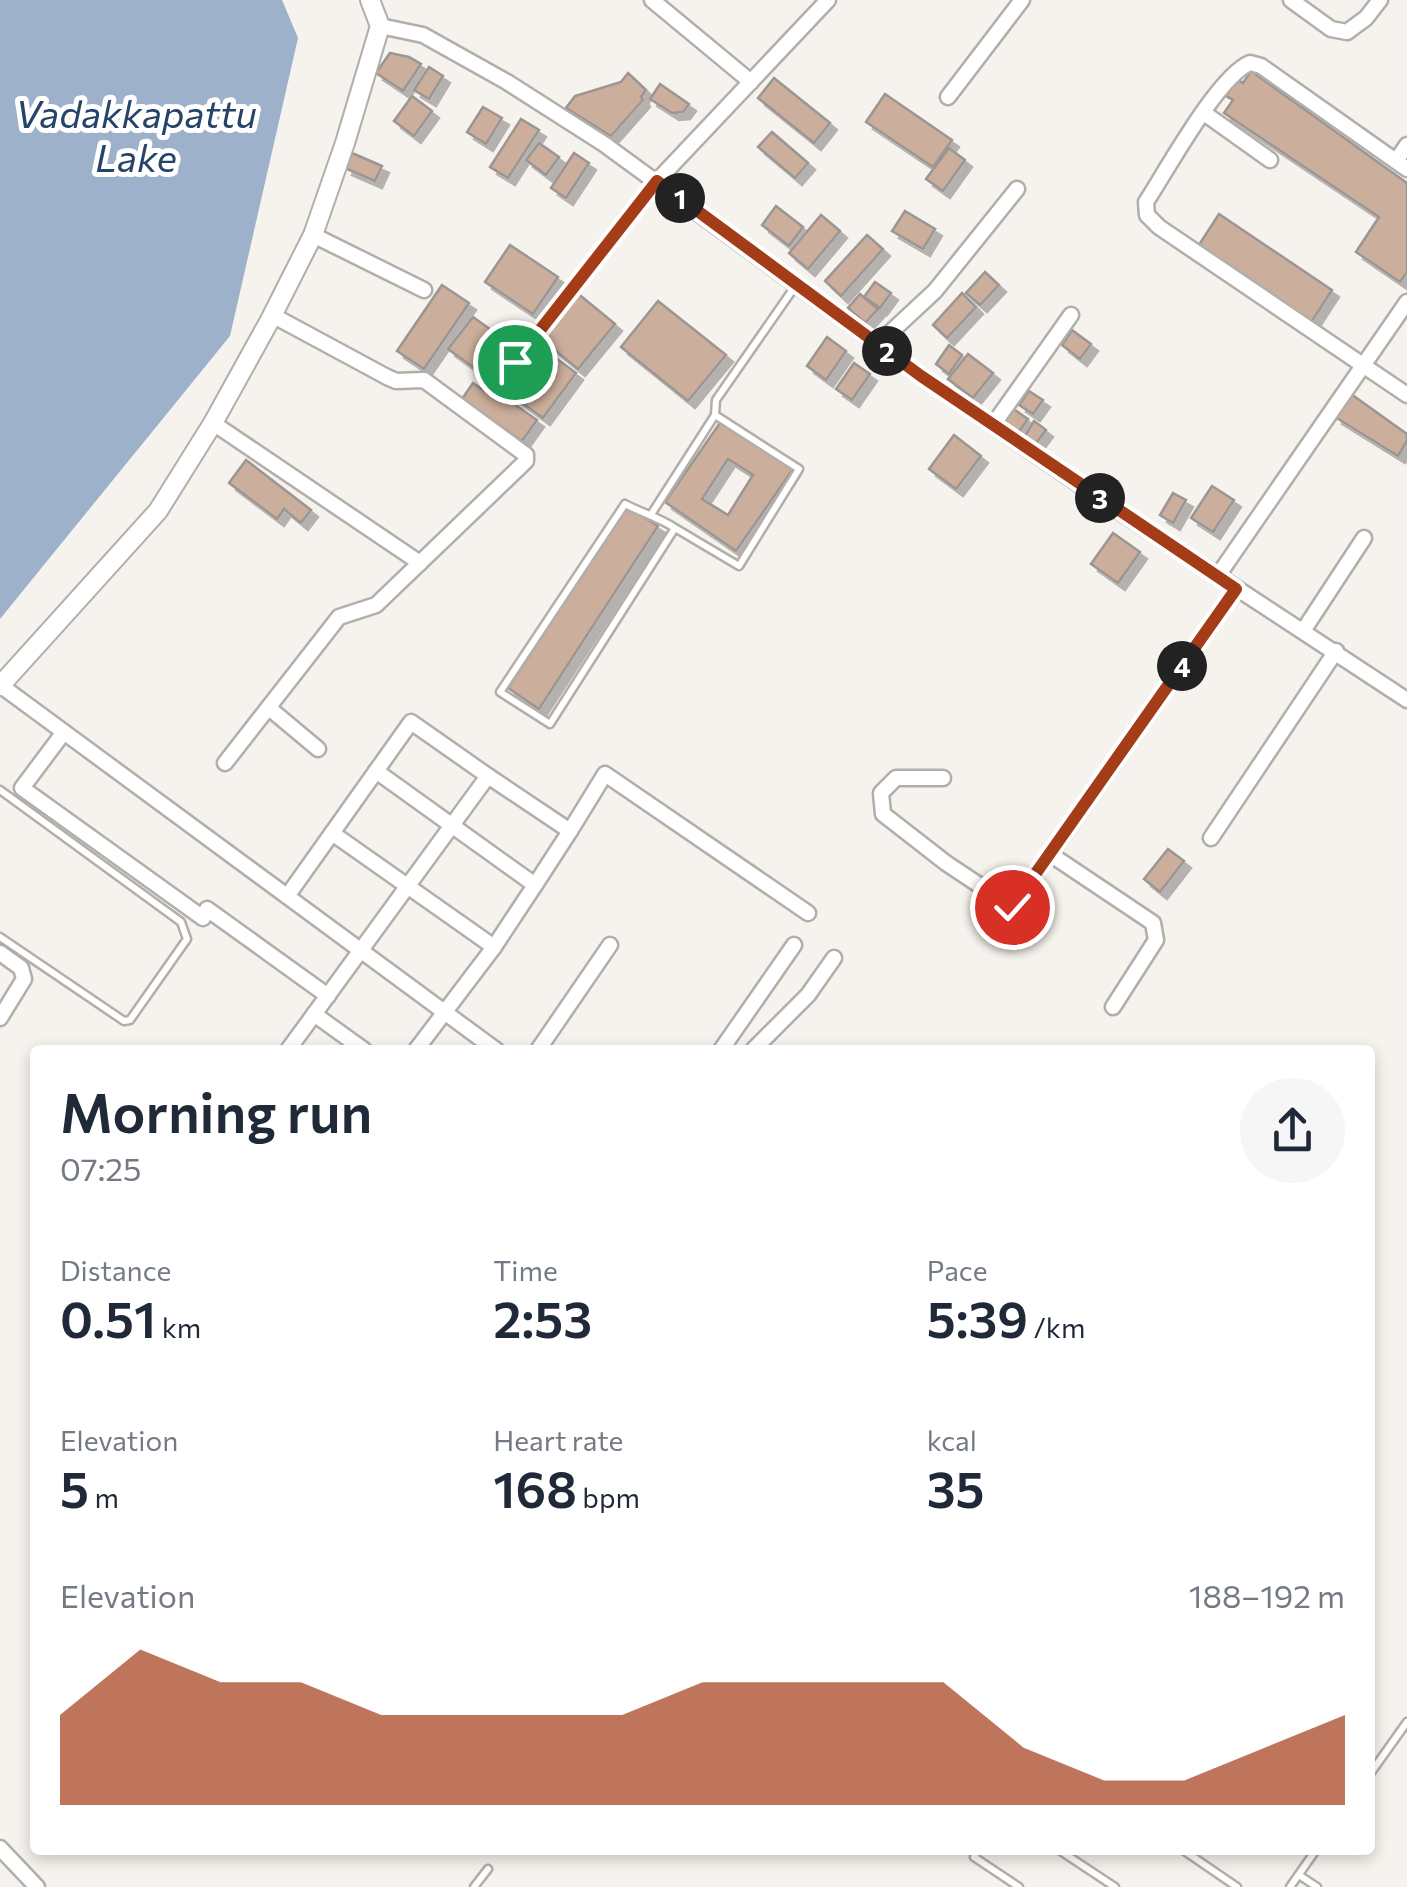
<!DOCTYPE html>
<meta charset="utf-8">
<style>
:root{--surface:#fff;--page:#f6f6f7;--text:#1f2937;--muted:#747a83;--accent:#a33c17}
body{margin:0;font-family:Commissioner,sans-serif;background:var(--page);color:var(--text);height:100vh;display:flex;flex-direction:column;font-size:38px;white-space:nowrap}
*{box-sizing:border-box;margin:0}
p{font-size:32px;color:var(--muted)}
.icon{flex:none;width:55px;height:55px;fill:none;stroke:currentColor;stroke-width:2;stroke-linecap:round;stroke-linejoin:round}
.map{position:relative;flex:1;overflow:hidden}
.panel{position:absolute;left:30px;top:1045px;width:1345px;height:810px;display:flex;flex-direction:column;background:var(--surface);border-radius:10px;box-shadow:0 5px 15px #0003}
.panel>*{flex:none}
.pin{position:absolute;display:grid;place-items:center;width:85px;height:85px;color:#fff;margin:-42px;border:5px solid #fff;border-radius:50%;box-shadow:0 2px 10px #0007}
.km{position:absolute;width:50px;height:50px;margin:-25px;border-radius:50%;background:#222;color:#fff;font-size:28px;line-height:50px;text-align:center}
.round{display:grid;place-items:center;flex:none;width:105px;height:105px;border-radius:52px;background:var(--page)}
.head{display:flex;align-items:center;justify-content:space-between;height:170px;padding:0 30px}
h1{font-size:55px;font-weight:600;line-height:75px}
.metrics{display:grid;grid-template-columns:repeat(3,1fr);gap:15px;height:170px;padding:10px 30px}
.metrics div{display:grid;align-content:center}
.metrics b{font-size:50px;font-weight:600}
.metrics small{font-size:28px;font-weight:400}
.metrics p{font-size:28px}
.chart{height:280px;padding:20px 30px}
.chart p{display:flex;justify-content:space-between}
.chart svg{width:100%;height:180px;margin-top:10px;fill:var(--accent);opacity:.7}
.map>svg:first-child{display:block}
</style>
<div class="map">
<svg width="1407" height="1887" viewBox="0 0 1407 1887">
<defs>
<filter id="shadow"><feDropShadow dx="7" dy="7" stdDeviation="0" flood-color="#0004"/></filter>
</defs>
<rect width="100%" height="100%" fill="#f6f2ed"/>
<path fill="#9eb1cb" d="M0 0H282L298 38 230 336 0 619Z"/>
<g fill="#cbae9b" stroke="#9b9693" stroke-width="2.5" fill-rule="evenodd" filter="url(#shadow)">
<path d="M390 53 409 57 421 64 403 91 376 73Z"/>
<path d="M429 67 443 76 429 99 414 90Z"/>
<path d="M1251 71 1407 183V272L1400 282 1356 252 1379 217 1224 113 1233 100 1226 96 1237 79 1243 83Z"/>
<path d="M628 73 646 90 641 97 643 100 611 136 566 108 575 96 621 82Z"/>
<path d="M774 78 830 123 814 143 758 98Z"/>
<path d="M660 84 689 104 683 112 672 113 650 99Z"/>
<path d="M885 94 952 140 933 167 866 122Z"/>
<path d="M412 96 432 111 414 136 394 121Z"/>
<path d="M483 107 502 118 486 144 467 132Z"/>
<path d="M521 119 539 130 508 178 490 167Z"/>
<path d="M772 132 808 163 795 178 758 147Z"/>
<path d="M539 143 559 157 546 175 526 160Z"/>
<path d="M949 148 965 160 943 191 926 179Z"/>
<path d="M352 153 382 166 375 181 345 168Z"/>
<path d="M574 153 589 163 566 198 551 188Z"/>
<path d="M776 206 803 227 789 246 762 225Z"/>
<path d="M905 211 935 229 923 249 892 231Z"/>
<path d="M1219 214 1332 290 1310 324 1197 248Z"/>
<path d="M821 215 840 231 808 269 789 253Z"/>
<path d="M867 235 883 249 841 296 825 281Z"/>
<path d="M510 245 558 277 533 314 485 282Z"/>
<path d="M985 272 999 285 980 305 966 293Z"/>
<path d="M875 282 891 293 880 308 864 297Z"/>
<path d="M442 285 469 303 424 369 397 351Z"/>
<path d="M576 292 615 324 578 369 539 337Z"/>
<path d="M962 293 976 307 947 338 933 325Z"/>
<path d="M860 294 878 309 865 323 848 308Z"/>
<path d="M658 301 726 355 688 401 621 347Z"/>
<path d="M473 317 515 347 491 380 448 349Z"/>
<path d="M1072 330 1091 344 1080 359 1062 345Z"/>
<path d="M827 337 846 351 826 380 807 366Z"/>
<path d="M537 344 576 373 543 418 503 389Z"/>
<path d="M949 345 962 355 949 374 936 364Z"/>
<path d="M968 354 993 373 973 398 948 379Z"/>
<path d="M854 363 870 374 852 400 836 389Z"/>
<path d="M473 383 496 399 500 394 537 420 522 441 462 399Z"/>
<path d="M1029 391 1043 400 1033 414 1019 405Z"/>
<path d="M1351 394 1407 434V441L1398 456 1335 417Z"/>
<path d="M1012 408 1028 419 1018 433 1002 422Z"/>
<path d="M722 420 793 469 736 551 665 502ZM728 459 753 475 728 515 702 499Z"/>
<path d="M1034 421 1046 430 1034 446 1023 439Z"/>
<path d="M954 435 981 456 956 489 929 469Z"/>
<path d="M246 460 311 510 301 523 284 509 277 519 229 483Z"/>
<path d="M1212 486 1234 500 1213 532 1191 518Z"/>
<path d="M1173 493 1186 500 1173 523 1160 515Z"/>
<path d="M626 506 658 526 539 709 508 688Z"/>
<path d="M1113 533 1140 552 1118 583 1091 564Z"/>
<path d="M1168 849 1184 861 1160 892 1144 879Z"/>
</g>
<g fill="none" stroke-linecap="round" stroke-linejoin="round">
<defs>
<g id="service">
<path d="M652 513 715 415"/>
<path d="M675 528C658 517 642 513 625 504L500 692 550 724 675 528 739 566 799 469 715 415 716 400 796 285"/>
<path d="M0 790 181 922 187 939 130 1020 124 1021 0 937"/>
<path d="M1370 1774 1407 1722"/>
<path d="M978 1850 974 1857 1019 1887"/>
<path d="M1059 1850 1115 1887"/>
<path d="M1183 1850 1237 1887"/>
<path d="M1299 1875 1317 1887"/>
<path d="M474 1887 488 1869"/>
<path d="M1290 1887 1316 1850"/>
</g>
<g id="minor">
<path d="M652 0 751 82"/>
<path d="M1291 0 1331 29 1347 32 1366 18 1380 0"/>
<path d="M380 26 423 35 507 82 604 144 921 376 1102 500 1407 700"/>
<path d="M948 97 1022 0"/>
<path d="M1204 113 1270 160"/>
<path d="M1396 161 1407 145"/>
<path d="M1407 169 1261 66 1250 63C1218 76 1167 170 1146 202L1147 215 1159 227 1407 395"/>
<path d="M313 235 424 290"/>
<path d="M878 344 935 291 1017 189"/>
<path d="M515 362 657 181 828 0"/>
<path d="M213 423 420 563"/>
<path d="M993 425 1071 315"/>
<path d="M1217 577 1407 302"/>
<path d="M1303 631 1364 538"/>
<path d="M0 685 496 1050"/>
<path d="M269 708 318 749"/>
<path d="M64 732 22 788 203 918 207 909 328 996"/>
<path d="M225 763 339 617 376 605 526 461V455L424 380 396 381 387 377 272 315"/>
<path d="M376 771 535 885 494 947 416 1050"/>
<path d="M943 778H896L881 793 883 814 946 863 1012 907 1050 854"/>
<path d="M570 831 605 774 808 913"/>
<path d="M332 833 494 947"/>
<path d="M1211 838 1336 651"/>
<path d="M288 895 411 722 488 776"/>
<path d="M0 953 21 968 24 979 0 1018"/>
<path d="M1113 1007 1156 940 1153 923 1050 854 1236 589"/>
<path d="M314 1014 364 1050"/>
<path d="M288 1050 488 776 570 831 535 885"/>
<path d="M538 1050 610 945"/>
<path d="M721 1050 794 945"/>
<path d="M753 1050 808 995 834 958"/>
<path d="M0 1848 37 1887"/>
</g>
<path id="tertiary" d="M0 686 158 511 213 423 270 320 313 235 345 143 380 26 370 0"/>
</defs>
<use href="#service" stroke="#b2aeaa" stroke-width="11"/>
<use href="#minor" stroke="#b2aeaa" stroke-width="19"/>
<use href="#tertiary" stroke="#b2aeaa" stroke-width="22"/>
<use href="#service" stroke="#fff" stroke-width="6"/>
<use href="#minor" stroke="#fff" stroke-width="14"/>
<use href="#tertiary" stroke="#fff" stroke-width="18"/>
</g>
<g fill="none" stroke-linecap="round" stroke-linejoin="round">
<defs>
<path id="route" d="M515 362 657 181 921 376 1236 589 1012 907"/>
</defs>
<use href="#route" stroke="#fff" stroke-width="20"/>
<use href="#route" stroke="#a33c17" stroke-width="12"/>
</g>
<g text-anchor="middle" stroke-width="10" stroke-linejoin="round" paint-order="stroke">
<g font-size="38" font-style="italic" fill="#264368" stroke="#fff">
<text x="136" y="128">Vadakkapattu<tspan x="136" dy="44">Lake</tspan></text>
</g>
</g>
</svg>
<div class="pin" style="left:515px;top:362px;background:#1e9e55"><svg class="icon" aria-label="arrive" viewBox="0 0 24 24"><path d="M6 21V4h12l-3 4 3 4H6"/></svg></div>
<div class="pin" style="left:1012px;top:907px;background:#d93025"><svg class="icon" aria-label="check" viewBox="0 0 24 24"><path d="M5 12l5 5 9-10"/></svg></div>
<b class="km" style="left:680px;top:198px">1</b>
<b class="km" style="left:887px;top:351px">2</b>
<b class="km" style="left:1100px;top:498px">3</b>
<b class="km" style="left:1182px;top:666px">4</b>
<section class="panel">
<div class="head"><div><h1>Morning run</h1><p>07:25</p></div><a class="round"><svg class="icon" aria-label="share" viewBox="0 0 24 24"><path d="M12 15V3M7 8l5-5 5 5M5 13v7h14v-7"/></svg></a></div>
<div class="metrics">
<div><p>Distance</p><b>0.51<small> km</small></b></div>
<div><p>Time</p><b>2:53</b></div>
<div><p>Pace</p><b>5:39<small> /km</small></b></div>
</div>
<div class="metrics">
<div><p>Elevation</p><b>5<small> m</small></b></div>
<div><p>Heart rate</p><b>168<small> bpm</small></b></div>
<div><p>kcal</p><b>35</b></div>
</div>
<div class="chart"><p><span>Elevation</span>188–192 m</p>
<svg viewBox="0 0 160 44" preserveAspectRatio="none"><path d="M0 44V22L10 6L20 14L30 14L40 22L50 22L60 22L70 22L80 14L90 14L100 14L110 14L120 30L130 38L140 38L150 30L160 22V44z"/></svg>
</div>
</section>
</div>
